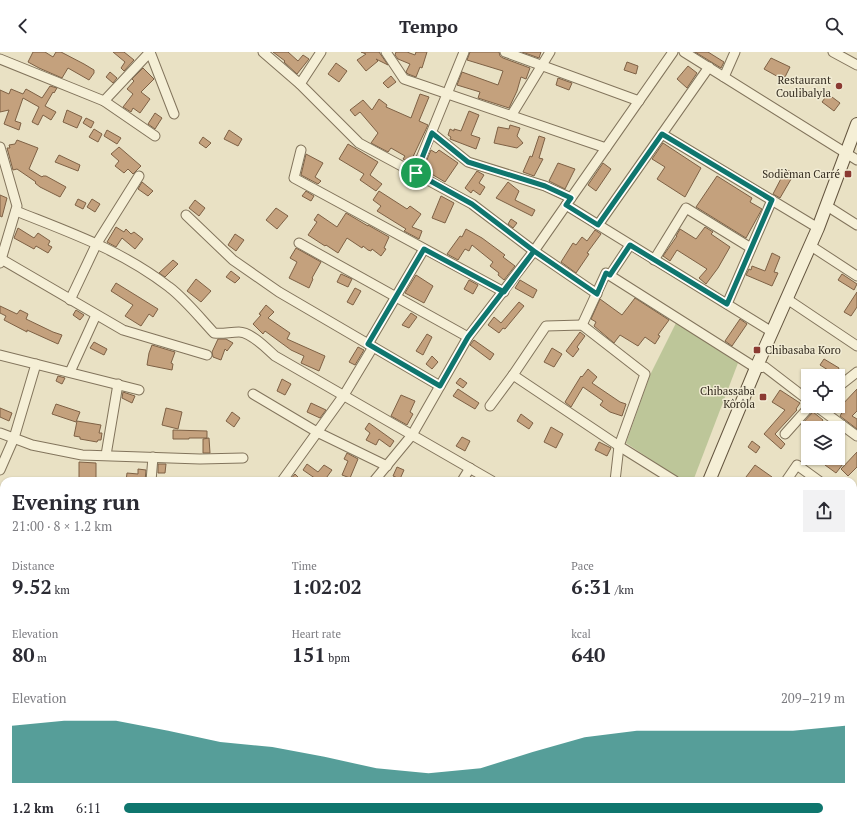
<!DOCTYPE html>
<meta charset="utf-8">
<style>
:root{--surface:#fff;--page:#f2f2f3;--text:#2b2b33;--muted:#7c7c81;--accent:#0f766e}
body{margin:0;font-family:"PT Serif",serif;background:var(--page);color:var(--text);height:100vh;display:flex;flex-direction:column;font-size:15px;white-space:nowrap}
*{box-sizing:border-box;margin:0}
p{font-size:13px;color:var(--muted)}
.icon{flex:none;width:22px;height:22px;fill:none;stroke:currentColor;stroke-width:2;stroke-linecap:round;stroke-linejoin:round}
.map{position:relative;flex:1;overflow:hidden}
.panel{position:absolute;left:0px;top:425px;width:857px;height:354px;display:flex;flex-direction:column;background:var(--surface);border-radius:12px 12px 0 0;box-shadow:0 1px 3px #0004}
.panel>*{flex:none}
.buttons{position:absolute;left:801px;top:317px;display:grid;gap:8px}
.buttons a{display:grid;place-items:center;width:44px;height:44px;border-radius:0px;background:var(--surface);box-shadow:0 1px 3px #0004;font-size:20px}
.pin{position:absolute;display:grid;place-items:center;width:34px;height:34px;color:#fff;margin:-17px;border:2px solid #fff;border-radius:50%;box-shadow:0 1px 4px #0007}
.round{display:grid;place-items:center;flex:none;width:42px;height:42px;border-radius:0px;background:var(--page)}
.headline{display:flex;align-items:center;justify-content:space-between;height:68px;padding:0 12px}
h1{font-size:22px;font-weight:700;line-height:30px}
.stats{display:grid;grid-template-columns:repeat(3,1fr);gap:6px;height:68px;padding:4px 12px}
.stats div{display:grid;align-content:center}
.stats b{font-size:20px;font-weight:700}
.stats small{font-size:11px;font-weight:400}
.stats p{font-size:11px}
.chart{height:112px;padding:8px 12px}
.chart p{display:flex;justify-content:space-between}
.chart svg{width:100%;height:72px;margin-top:4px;fill:var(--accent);opacity:.7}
ul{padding:0 12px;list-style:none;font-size:13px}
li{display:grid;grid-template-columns:64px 48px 1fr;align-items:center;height:30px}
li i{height:10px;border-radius:5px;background:var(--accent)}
header{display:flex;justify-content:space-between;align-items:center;height:52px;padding:0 12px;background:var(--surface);font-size:18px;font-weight:700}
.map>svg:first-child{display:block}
</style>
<header><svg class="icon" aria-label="back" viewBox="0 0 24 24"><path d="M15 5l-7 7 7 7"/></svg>Tempo<svg class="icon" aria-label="search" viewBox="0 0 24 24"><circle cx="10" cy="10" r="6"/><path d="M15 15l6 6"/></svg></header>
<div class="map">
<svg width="857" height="779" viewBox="0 0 857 779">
<rect width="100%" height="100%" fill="#e9e1c4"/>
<path fill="#bdc699" d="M676 271 738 311 693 429H683L626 391 650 323Z"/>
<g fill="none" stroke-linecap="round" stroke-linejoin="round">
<g stroke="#6d8a85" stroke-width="2.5">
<path d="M853 664 857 661"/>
<path d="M696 779 699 775"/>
</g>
</g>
<g fill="#c4a17d" stroke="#7e6145">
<path d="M33 0H45L53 5 56 0H61L84 12 94 18V21L89 28 68 16 62 26 39 16 28 10Z"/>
<path d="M113 0H124L134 8 124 19 121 16 125 10Z"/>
<path d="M273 0H288L298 9 303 3 309 7 297 22 284 10 285 9Z"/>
<path d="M361 0H379L388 13 376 7 378 9 366 19 357 8 366 2Z"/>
<path d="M396 0H407L415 3 416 0H427L422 16 420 15 416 25 408 22 406 20 410 12 398 7 395 3Z"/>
<path d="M470 0H499L500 4 503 6 530 16 526 27 521 25 517 39 509 56 478 46 480 40 457 33 462 20 498 33 503 19 467 8Z"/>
<path d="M522 0H541L539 6Z"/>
<path d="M695 0H708L724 10 721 16Z"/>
<path d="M771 6 790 15 785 25 783 24 782 27 764 17Z"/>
<path d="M627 10 638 14 636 22 624 18Z"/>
<path d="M336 11 347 19 339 30 328 22Z"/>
<path d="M688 14 697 21 687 36 677 27Z"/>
<path d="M143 16 154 27 141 40 150 47 140 61 133 56 131 60 123 55 133 42 127 37 134 29 132 27Z"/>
<path d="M110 20 117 26 113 31 106 25Z"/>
<path d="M391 24 396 30 388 36 383 31Z"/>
<path d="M558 26 572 31 569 38 556 33Z"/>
<path d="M50 34 57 36 54 41 53 40 45 54 56 60 51 68 43 63 38 73 32 70 39 55 23 46 15 69 21 71 19 78 4 72 9 58 0 60V38L9 42 11 37 23 42 26 37 42 46Z"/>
<path d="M420 42 429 45 419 69 428 73 410 111 403 107 405 104 391 96 388 100 371 91 378 81 360 60 355 64 350 58 363 48 372 58 379 47 387 53 386 55 411 66Z"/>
<path d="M828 42 840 51 834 59 822 50Z"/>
<path d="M67 58 82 65 77 76 63 70Z"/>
<path d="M469 59 479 63 471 83 480 86 476 97 450 87 451 85 448 83 450 77 454 79V77L461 79Z"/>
<path d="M155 61 162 66 155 77 148 72Z"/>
<path d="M86 66 94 70 91 76 83 71Z"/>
<path d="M510 73 520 76 517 84 523 91 517 96 494 91 498 75 509 77Z"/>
<path d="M94 77 102 82 98 90 89 85Z"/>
<path d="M107 78 121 86 117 92 104 84Z"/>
<path d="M229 78 242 87 238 94 224 87Z"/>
<path d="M539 84 545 86 539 106 543 107 534 124 523 120 530 104 532 105Z"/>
<path d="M203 85 211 91 206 96 199 91Z"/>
<path d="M17 88 38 96 29 117 42 125 43 124H46L66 135 60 145 40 135 35 131 36 130 17 117 13 118 7 96H10L9 93 15 92Z"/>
<path d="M663 91 701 116 685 145 657 127 665 115 652 107Z"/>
<path d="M348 92 378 110 370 123 382 132 376 139 360 128 364 122 339 107Z"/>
<path d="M119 95 141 114 133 122 128 117 124 121 115 114 119 109 111 102Z"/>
<path d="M431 98 436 101 439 98 458 111 445 130 423 117Z"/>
<path d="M306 102 323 111 315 125 321 129 318 132 301 123Z"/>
<path d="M59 103 80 113 78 119 55 110Z"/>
<path d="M558 111 575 117 565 137 549 129Z"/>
<path d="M603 111 611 117 596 139 588 133Z"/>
<path d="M786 117 794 122 780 146 773 142Z"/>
<path d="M477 119 484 123 479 131 485 135 480 143 473 138 471 141 465 136Z"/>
<path d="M717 124 752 146 750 150 762 157 746 186 696 155Z"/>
<path d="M142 130 153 139 148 144 138 137Z"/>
<path d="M508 130 519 139 515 148 535 158 532 164 496 146Z"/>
<path d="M306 139 314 144 311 149 302 144Z"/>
<path d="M379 139 407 157 410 154 421 162 412 175 422 179 419 187 404 179 406 177 377 159 381 154 373 148Z"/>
<path d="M0 143 7 146 2 165 0 164Z"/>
<path d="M441 144 454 151 445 171 432 166Z"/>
<path d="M78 147 86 151 83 157 75 153Z"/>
<path d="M92 147 100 152 95 160 87 155Z"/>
<path d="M195 148 205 156 199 164 189 156Z"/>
<path d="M276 156 288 164 277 177 266 168Z"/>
<path d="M346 161 368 174V173L389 185 384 196 386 197 381 204 372 197 371 199 368 198 363 194 362 196 347 186 338 201 326 193 325 194 308 183 317 170 314 168 318 162 337 175Z"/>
<path d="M511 167 517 171 513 176 508 172Z"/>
<path d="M116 175 124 180 126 177 131 182 134 180 143 187 135 197 122 186 116 195 107 190Z"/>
<path d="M705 175 713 180 711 182 730 195 718 216 706 232 699 226 707 217 677 198 670 209 663 204 677 184H676L680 177 696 187Z"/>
<path d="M18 176 34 186 38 181 50 189 48 193 52 195 48 201 36 194 34 197 14 186Z"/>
<path d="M466 177 482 186 505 203 503 205 515 214 504 228 498 223 499 221 490 214 493 210 472 193 469 199 465 197 458 208 447 202 460 184 462 185Z"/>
<path d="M595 178 601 182 587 201 589 202 576 221 561 210 573 191 576 193 582 185 587 189Z"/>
<path d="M235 182 244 188 236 199 228 193Z"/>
<path d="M296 196 321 210 312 226 313 227 309 236 289 226 297 210 290 206Z"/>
<path d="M772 201 780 205 774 220 778 221 772 234 746 223 749 217 751 218 752 214 765 219Z"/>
<path d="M173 208 178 212 165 225 159 221Z"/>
<path d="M231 219 240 226 235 231 226 225Z"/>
<path d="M341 222 352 227 348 235 337 230Z"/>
<path d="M842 222 857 232 854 238 838 228Z"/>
<path d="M416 223 433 234 424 251 405 241Z"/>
<path d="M196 227 211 239 201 250 187 239Z"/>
<path d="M469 228 478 233 473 242 464 237Z"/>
<path d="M520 228 537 238 533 246 515 236Z"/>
<path d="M116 231 158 257 153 265 149 262 141 274 125 264 133 253 111 239Z"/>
<path d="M355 236 361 239 353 253 347 250Z"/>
<path d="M857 240V255L851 264 844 260Z"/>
<path d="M635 246 669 268 658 283 660 284 655 292 645 285 638 294 620 283 614 291 594 274 596 270 591 267 600 247 622 263Z"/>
<path d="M519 250 524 254 505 277 503 276 499 281 488 273 494 265 501 271Z"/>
<path d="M266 253 274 260 268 266 290 281 287 287 325 304 319 319 301 311 304 304 291 298 265 279 263 282 253 272 261 263 259 262Z"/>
<path d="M0 254 17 262 20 258 28 262 26 267 53 280 62 283 58 292 27 278V280L4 268 6 264 0 261Z"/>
<path d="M76 258 84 263 80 268 73 263Z"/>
<path d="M411 261 417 265 409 276 402 273Z"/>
<path d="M740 267 747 272 732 294 725 289Z"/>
<path d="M580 280 585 284 577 295 579 297 573 305 566 299Z"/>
<path d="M427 282 432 285 423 303 416 299Z"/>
<path d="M218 287H226L233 291 227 299 225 297 221 308 213 305 212 300Z"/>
<path d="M474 288 494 302 490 308 470 293Z"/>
<path d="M94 290 107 297 104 303 90 296Z"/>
<path d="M152 293 175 300 171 311 173 312 172 318 147 313 149 301Z"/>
<path d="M358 295 364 298 355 313 349 310Z"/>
<path d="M552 296 562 302 554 315 544 310Z"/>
<path d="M432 304 438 310 432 317 426 312Z"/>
<path d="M824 307 839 316 836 323 820 313Z"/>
<path d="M588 317 597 325 592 331 620 350 626 352 622 364 610 360 600 353 603 349 583 335 571 355 565 350 581 324 582 325Z"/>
<path d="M58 324 65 326 62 332 56 329Z"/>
<path d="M460 326 467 331 463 336 456 331Z"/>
<path d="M282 327 291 332 285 343 277 339Z"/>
<path d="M458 337 479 351 475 357 453 344Z"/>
<path d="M857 337V359L852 364 857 367V377L840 364 843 359 840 355Z"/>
<path d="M780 338 800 351 796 357 797 358 775 382 785 392 781 397 764 382 785 358 772 350Z"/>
<path d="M123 340 135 344 132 351 122 346Z"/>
<path d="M401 343 415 349 410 360 413 362 407 373 391 364Z"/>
<path d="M311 351 326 358 320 366 307 360Z"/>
<path d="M56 352 80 360 76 370 52 362Z"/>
<path d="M0 356 12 361 9 369 0 365Z"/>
<path d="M166 356 182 360 178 377 162 373Z"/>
<path d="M232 360 240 366 234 375 226 369Z"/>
<path d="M813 360 823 368 821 371 826 376H804L801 373Z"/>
<path d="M521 362 533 371 529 377 517 369Z"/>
<path d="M77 369 101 373 99 381H102L101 388H98L97 390 80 387V385L74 384Z"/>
<path d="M369 371 394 389 390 395 379 387 376 393 366 388 370 381 365 377Z"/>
<path d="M551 375 563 382 556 396 544 390Z"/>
<path d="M173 378 207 379V386H189V387H173Z"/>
<path d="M838 378 845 383 838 391Z"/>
<path d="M462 385 470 389 465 399 456 394Z"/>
<path d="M209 386 210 401H203V387Z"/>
<path d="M752 389 760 395 756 401 748 395Z"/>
<path d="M599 390 611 396 607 404 595 398Z"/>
<path d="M857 400V415L848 424 841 417Z"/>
<path d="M347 401 358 407 350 426 342 423 348 409 344 407Z"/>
<path d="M830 406H834L843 412 836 421 825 413Z"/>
<path d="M79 410 96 411V429H79Z"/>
<path d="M158 412H166L165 421H158Z"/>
<path d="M307 412 318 420 324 413 332 418 324 429H319L303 418Z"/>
<path d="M755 413 772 425 769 429H743Z"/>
<path d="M397 415 404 418 400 427 393 424Z"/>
<path d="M138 417 146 418 145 429H126L127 421 138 422Z"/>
<path d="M295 422 298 425 295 429H292L290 428Z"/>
</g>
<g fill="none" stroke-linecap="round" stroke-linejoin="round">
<defs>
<g id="minor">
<path d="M263 0 300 32 359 91 472 152 534 199 597 242"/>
<path d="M386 0 404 27 606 96"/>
<path d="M505 0 639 49"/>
<path d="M684 0 857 108"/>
<path d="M833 0 857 13"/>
<path d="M0 7 104 49 155 84"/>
<path d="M724 25 735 0"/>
<path d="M300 32 321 0"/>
<path d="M104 49 150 0 174 62"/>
<path d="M511 64 550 0"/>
<path d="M432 81 468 110 545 134 571 146"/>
<path d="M662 82 818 176"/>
<path d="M0 95 17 154 0 211"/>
<path d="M301 98 294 126 504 240"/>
<path d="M415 121 464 0"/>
<path d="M566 153 772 280"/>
<path d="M827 154 857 173"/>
<path d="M16 159C71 181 121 198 169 235 184 246 201 267 214 281 223 282 230 280 239 280 251 280 267 297 275 304L492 429"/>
<path d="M186 163 233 208 279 240 440 334"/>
<path d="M598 173 709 15"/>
<path d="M299 191 468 285"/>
<path d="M811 194 857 224"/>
<path d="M1 207 123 278 207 303"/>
<path d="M654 208 686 156 751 196"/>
<path d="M610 223 630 193"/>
<path d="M787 247 857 294"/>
<path d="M70 248 97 191 139 124"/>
<path d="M727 252 772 148"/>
<path d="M582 273 606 221 756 316 765 315 808 348"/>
<path d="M368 292 424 197"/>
<path d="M0 303 139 338"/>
<path d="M70 320 96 263"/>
<path d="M513 323 619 394 675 429"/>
<path d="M838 335 857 320"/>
<path d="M253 342 317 380 387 414"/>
<path d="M490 354 513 323 546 274 582 273 645 322 619 394 615 429"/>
<path d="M816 354 857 384"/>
<path d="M0 381 32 393 82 403 200 407 243 406"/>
<path d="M785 382 810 354"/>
<path d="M106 403 118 332"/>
<path d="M0 418 14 386 36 312"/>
<path d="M151 429 153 405"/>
<path d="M282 429 344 343 373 295"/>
<path d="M374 429 412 383 468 285 534 199 673 0"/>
<path d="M462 429 470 416"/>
<path d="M786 429 797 413 819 429"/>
<path d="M853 449 857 444"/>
<path d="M853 536 857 531"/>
<path d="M853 602 857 605"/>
<path d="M0 703 4 708"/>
<path d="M853 730 857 733"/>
<path d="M84 775 92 779"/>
<path d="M193 775 197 779"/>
<path d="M410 775 414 779"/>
<path d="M478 775 484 779"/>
<path d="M601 775 611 779"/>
<path d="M745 775 750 779"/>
<path d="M823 775 829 779"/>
<path d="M129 779 131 775"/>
<path d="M274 779 280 775"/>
<path d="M342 779 345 775"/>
</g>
<g id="secondary">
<path d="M709 429 756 316 818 176 857 72"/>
<path d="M594 779 596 775"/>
</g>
</defs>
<use href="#minor" stroke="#82745c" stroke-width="11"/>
<use href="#secondary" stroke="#64553f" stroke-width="14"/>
<use href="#minor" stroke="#f5efd6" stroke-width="9"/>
<use href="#secondary" stroke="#f5efd6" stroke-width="12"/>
</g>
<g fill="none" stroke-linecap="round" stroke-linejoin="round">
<defs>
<path id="route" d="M416 121 472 152 534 199 468 285 440 334 368 292 424 197 504 240 534 199 597 242 606 221 610 223 630 193 727 252 772 148 662 82 598 173 566 153 571 146 545 134 468 110 432 81 416 121"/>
</defs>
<use href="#route" stroke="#fff" stroke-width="8"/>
<use href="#route" stroke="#0f766e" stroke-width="5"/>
</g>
<g fill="#8b3a32" stroke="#f1ebd3" stroke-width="1.5">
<circle cx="839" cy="34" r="4"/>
<rect x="844" y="118" width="8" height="8" rx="2"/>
<rect x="753" y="294" width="8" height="8" rx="2"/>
<rect x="759" y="341" width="8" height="8" rx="2"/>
</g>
<g text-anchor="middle" stroke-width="3" stroke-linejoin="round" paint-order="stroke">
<g font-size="11" fill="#332b1f" stroke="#f1ebd3" text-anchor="end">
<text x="831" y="32">Restaurant<tspan x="831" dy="13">Coulibalyla</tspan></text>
<text x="840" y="126">Sodièman Carré</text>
<text x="765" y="302" text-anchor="start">Chibasaba Koro</text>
<text x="755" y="343">Chibassaba<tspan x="755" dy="13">Kôrôla</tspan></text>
</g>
</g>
</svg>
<div class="buttons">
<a><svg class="icon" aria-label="locate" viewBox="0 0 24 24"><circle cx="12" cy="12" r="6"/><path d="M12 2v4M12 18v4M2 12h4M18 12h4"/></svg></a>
<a><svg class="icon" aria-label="layers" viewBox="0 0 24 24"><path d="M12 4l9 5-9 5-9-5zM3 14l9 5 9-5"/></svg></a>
</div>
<div class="pin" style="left:416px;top:121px;background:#1e9e55"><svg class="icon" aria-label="arrive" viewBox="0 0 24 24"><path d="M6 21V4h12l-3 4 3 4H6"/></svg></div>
<section class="panel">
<div class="headline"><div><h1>Evening run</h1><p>21:00 · 8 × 1.2 km</p></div><a class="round"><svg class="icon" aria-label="share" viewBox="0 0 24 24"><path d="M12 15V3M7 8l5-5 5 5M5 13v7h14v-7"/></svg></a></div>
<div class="stats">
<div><p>Distance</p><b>9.52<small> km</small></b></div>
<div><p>Time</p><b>1:02:02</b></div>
<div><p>Pace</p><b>6:31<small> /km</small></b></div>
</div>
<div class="stats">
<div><p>Elevation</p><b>80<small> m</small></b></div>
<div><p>Heart rate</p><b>151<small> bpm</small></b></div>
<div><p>kcal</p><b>640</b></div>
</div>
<div class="chart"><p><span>Elevation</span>209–219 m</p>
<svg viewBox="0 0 160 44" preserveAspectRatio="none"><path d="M0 44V9L10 6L20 6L30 12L40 19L50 22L60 28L70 35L80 38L90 35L100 25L110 16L120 12L130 12L140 12L150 12L160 9V44z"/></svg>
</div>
<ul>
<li><b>1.2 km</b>6:11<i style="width:97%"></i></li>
</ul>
</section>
</div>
